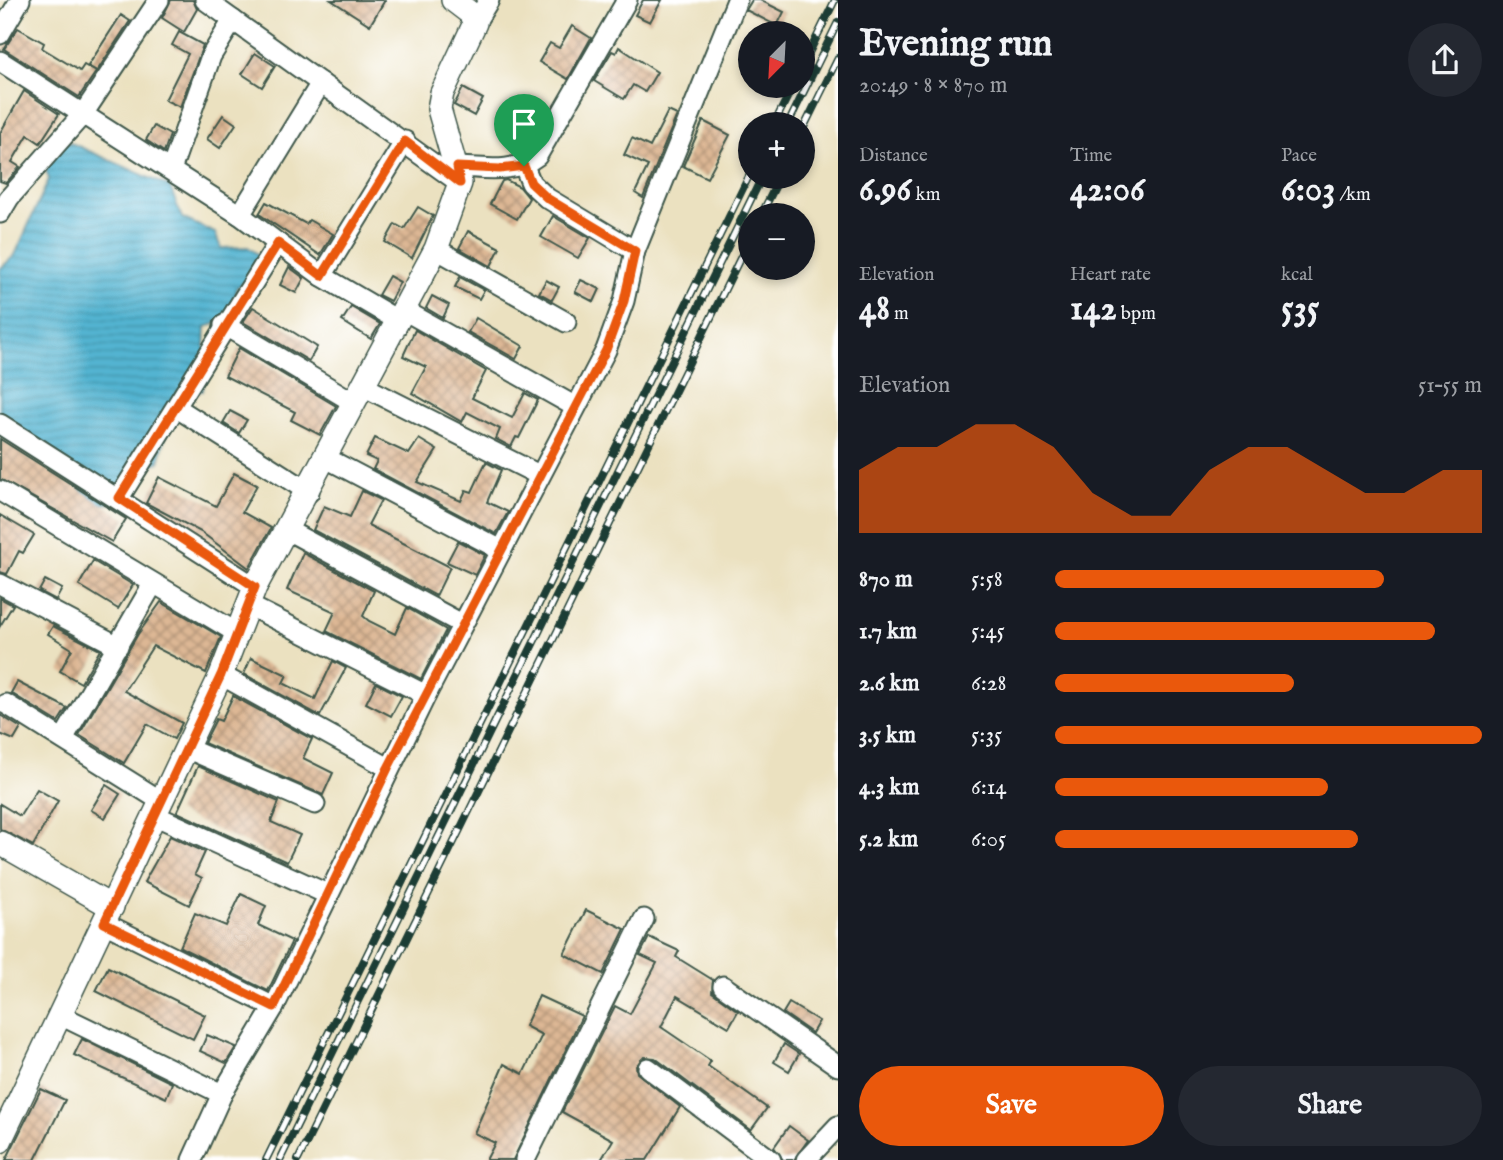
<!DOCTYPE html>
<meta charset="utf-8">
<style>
:root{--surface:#171b24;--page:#242831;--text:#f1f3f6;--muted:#9ea1a6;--accent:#ea580c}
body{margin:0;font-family:"IM FELL English",serif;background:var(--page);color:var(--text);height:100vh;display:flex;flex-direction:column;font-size:26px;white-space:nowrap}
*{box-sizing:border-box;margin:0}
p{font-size:23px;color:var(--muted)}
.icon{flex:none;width:38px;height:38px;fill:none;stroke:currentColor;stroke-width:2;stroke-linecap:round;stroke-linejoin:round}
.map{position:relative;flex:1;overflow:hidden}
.drawer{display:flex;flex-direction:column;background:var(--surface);width:665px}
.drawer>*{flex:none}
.needle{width:46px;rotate:204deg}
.tools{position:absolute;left:738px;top:21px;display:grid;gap:14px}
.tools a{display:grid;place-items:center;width:77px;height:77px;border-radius:50%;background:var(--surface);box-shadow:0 4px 10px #0003;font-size:35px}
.pin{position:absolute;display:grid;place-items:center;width:60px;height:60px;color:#fff;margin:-72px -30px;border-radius:50% 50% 50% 0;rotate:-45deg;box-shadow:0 0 7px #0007}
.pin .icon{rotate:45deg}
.round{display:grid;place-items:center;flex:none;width:74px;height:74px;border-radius:37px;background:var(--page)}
.overview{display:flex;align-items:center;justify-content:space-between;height:119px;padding:0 21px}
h1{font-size:38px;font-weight:800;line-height:52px}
.metrics{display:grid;grid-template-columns:repeat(3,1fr);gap:10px;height:119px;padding:7px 21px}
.metrics div{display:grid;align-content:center}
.metrics b{font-size:35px;font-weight:800}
.metrics small{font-size:19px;font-weight:400}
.metrics p{font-size:19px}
.chart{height:196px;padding:14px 21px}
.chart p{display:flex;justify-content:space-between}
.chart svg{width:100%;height:126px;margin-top:7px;fill:var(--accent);opacity:.7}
.primary-button{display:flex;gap:14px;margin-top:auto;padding:14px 21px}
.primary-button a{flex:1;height:80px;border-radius:42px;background:var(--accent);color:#fff;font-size:28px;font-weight:800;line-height:80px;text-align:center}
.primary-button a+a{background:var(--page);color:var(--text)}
ul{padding:0 21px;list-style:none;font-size:23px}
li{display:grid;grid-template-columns:112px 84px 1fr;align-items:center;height:52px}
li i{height:18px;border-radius:9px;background:var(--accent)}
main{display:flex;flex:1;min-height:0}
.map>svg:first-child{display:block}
</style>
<main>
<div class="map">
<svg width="838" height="1160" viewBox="0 0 838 1160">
<defs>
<pattern id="water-rules" width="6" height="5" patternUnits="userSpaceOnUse" patternTransform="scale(1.75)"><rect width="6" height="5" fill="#53b4d1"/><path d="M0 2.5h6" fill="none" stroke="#4494aa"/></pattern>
<pattern id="building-cross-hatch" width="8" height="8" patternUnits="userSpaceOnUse" patternTransform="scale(1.75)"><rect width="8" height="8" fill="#ddb794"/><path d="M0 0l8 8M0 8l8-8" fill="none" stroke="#b3967a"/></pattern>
</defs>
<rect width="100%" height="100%" fill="#fff"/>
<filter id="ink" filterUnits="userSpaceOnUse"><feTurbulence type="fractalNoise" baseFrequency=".0143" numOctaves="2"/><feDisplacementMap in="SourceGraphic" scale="14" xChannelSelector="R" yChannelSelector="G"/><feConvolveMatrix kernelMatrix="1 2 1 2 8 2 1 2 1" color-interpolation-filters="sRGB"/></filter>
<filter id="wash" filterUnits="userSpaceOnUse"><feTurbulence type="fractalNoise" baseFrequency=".00686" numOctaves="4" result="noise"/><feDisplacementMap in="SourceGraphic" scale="28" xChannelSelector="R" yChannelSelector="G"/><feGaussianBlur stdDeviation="1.57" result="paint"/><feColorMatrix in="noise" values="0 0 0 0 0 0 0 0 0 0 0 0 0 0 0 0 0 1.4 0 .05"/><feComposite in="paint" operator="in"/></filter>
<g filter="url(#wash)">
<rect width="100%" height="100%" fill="#ebe1c0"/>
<path fill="url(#water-rules)" stroke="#397882" stroke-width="2" d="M60 138 170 187 182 218 215 233 221 248 248 247 272 265 236 288 237 315 206 327 203 391 177 392 159 462 143 468 128 501 94 505 60 464 0 424V269L15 255 49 179 43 163Z"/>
<g id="blocks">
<g fill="url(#building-cross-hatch)">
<path d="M171 0H193L197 9 184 32 162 18Z"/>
<path d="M331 0H385L370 25Z"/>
<path d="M643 0H662L650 22 635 15Z"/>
<path d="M752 0H760L784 12 777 26 746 10Z"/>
<path d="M121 15 130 21 97 71 88 66Z"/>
<path d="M572 26 591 38 568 79 539 62 550 43 559 48Z"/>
<path d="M18 28 44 43 42 48 80 71 84 65 96 72 79 97 4 49Z"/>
<path d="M179 32 203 45 180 107 165 100 188 54 172 45Z"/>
<path d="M619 47 657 72 645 92 633 85 624 99 594 81 612 51 616 53Z"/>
<path d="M255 53 275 66 262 87 242 74Z"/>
<path d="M463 88 483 99 474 116 454 105Z"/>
<path d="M24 91 59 114 40 143 28 135 12 162 20 167 6 183 0 181V133Z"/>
<path d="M668 111 677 115 643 198 635 193 648 166 624 155 632 138 650 147Z"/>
<path d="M223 115 236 124 220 148 207 139Z"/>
<path d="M703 121 730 135 707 178 683 166Z"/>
<path d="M154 126 170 135 164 152 146 140Z"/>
<path d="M506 180 520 187 529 198 517 219 490 204 502 181Z"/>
<path d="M266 202 306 224 309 220 333 234 320 255 259 214Z"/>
<path d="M418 207 433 216 412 258 385 242 395 224 404 229Z"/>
<path d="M553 216 590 238 578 258 541 237Z"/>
<path d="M468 231 500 248 491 266 459 248Z"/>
<path d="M289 267 304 278 296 293 280 285Z"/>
<path d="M389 276 400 282 390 301 378 295Z"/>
<path d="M460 277 484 290 479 299 455 287Z"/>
<path d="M546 280 559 287 552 300 539 293Z"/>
<path d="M581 280 600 289 594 302 575 292Z"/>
<path d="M432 296 449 305 443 318 426 308Z"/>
<path d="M253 307 317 347 309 361 243 322Z"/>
<path d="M351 307 380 324 371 339 342 321Z"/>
<path d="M476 318 523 346 516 359 468 332Z"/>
<path d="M415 330 486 371 472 398 512 418 525 393 538 400 519 438 516 437 511 447 496 439 500 429 467 412 462 422 412 393 426 367 403 356Z"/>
<path d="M239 348 336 406 320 435 291 420 295 412 225 376Z"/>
<path d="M230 411 247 420 239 433 223 423Z"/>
<path d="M375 438 409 454 419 439 437 450 417 482 461 501 466 490 472 492 486 462 501 470 487 502 508 512 496 534 373 469 377 461 366 456Z"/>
<path d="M0 439 126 519 112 542 0 479Z"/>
<path d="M234 473 257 485 242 512 271 528 249 568 201 532 146 503 159 477 216 506Z"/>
<path d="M362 491 381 500 368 525 450 567 436 596 313 530 324 506 350 517Z"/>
<path d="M0 515 34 535 23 553 19 551 7 574 0 572Z"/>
<path d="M458 541 485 555 475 575 447 562Z"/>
<path d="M303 553 374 591 363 616 369 621 395 634 407 608 446 630 421 679 326 631 335 612 287 590Z"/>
<path d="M93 561 133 585 118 609 79 585Z"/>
<path d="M45 580 62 589 56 600 39 591Z"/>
<path d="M0 598 13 605 0 626Z"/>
<path d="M161 602 221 637 206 673 153 646 124 691 182 723 174 739 147 724 124 763 79 735 138 634Z"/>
<path d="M53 626 100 650 81 683 60 671 72 649 48 634Z"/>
<path d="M251 658 287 675 283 683 315 699 333 661 346 668 320 716 244 674Z"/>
<path d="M17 682 67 708 58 722 11 693Z"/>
<path d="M376 683 402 696 391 716 366 703Z"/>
<path d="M233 696 312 739 303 758 333 773 323 795 204 743 216 719 221 721Z"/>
<path d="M0 715 21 728 14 740 0 734Z"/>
<path d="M198 766 279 802 271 822 300 835 287 862 177 812Z"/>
<path d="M106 785 120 794 105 818 91 810Z"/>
<path d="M37 789 58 801 33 846 0 829V804L20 816Z"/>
<path d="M170 836 205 852 195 874 202 878 189 905 144 882Z"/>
<path d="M241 894 266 906 258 925 292 941 268 991 180 947 195 913 226 926Z"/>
<path d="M586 910 625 929 603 974 564 954Z"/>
<path d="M649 937 679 951 676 957 713 980 712 992 738 1011 729 1027 677 996 661 1027 711 1061 708 1066 767 1108 751 1130 655 1058 644 1057 636 1066 637 1073 680 1107 647 1160H601L613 1140 562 1112 615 1006 630 1014 657 963 640 955Z"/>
<path d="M108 967 205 1015 193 1039 96 991Z"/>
<path d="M539 996 582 1016 513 1160H486L495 1143 474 1133 504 1064 523 1074 542 1035 525 1026Z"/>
<path d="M789 1003 819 1021 812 1033 783 1013Z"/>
<path d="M207 1035 236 1047 226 1063 200 1051Z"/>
<path d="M82 1039 172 1083 166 1098 74 1055Z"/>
<path d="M784 1044 799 1054 789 1071 774 1062Z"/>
<path d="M41 1089 65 1100 35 1160H6Z"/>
<path d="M789 1126 808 1140 794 1160H783L774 1147Z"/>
</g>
</g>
</g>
<g filter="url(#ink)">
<use href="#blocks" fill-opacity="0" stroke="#3e5649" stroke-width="2"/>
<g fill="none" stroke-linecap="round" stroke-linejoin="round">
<defs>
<g id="minor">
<path d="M205 0 460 183"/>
<path d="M475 23 489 0"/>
<path d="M0 34 20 0"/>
<path d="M0 61 240 215 322 276 397 320"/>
<path d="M524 166 531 183 547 198 635 251"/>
<path d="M457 167C485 168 514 174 537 156L627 0"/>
<path d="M171 170 211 56 233 20"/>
<path d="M0 213 9 198 83 114 159 0"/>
<path d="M240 215 321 83"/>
<path d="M436 249 566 322"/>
<path d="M322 276 405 141"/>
<path d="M402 309 574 406"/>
<path d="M224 325 353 402"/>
<path d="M363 386 539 475"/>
<path d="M177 408 309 492"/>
<path d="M0 424 255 587"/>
<path d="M326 458 501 550"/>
<path d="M0 491 237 633"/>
<path d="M119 498 278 243"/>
<path d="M287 530 462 624"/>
<path d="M0 584 118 646"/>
<path d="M221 675 389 768"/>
<path d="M426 695 606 350 624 301 635 251 737 0"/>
<path d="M6 704 161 801"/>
<path d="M63 739 153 584"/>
<path d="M186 748 315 804"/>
<path d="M154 815 327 894"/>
<path d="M104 923 274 1007"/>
<path d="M723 986 838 1066"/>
<path d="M60 1015 222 1094"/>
<path d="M648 1068 771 1160"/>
<path d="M192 1160 222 1094 274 1007 426 695 248 605"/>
<path d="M525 1160 644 919"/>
<path d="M806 1160 838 1126"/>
</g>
<g id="tertiary">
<path d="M0 843 112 907"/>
<path d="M0 1141 221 675 255 587 436 249 460 183 439 109 442 93 475 23 470 13 453 0"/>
</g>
</defs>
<use href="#minor" stroke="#3e5649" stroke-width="23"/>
<use href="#tertiary" stroke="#3e5649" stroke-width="26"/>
<use href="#minor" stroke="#fff" stroke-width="19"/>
<use href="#tertiary" stroke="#fff" stroke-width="23"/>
<defs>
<g id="rail">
<path d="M803 65 835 0"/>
<path d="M774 124 793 86"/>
<path d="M788 124 838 22"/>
<path d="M803 129 838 58"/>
<path d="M761 215 780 177"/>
<path d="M266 1160 751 172"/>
<path d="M280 1160 762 177"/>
<path d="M298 1160 751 236"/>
</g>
</defs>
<use href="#rail" stroke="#1f3d34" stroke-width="8"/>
<use href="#rail" stroke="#fff" stroke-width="5" stroke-dasharray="16" stroke-linecap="butt"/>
</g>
</g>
<g fill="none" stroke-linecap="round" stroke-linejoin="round" filter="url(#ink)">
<defs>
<path id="route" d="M405 141 460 183 457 167 500 169 524 166 531 183 547 198 635 251 624 301 606 350 388 768 274 1007 104 923 221 675 255 587 119 498 278 243 322 276Z"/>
</defs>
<use href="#route" stroke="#fff" stroke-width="14"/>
<use href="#route" stroke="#ea580c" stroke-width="9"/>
</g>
</svg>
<div class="tools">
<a><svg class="needle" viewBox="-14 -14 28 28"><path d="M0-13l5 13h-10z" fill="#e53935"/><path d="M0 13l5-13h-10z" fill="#9ea1a6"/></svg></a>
<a>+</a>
<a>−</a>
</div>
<div class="pin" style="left:524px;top:166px;background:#1e9e55"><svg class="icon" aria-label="arrive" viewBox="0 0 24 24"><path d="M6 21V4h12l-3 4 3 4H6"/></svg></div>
</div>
<section class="drawer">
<div class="overview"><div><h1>Evening run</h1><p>20:49 · 8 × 870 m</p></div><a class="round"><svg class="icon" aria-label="share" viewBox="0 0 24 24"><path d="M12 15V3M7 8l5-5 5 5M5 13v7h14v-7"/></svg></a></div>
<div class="metrics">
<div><p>Distance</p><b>6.96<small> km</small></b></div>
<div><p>Time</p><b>42:06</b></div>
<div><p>Pace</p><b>6:03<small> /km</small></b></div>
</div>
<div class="metrics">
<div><p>Elevation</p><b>48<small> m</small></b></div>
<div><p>Heart rate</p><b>142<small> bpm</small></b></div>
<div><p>kcal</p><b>535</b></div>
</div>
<div class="chart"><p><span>Elevation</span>51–55 m</p>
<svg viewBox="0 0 160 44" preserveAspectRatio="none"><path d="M0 44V22L10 14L20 14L30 6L40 6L50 14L60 30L70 38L80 38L90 22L100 14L110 14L120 22L130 30L140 30L150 22L160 22V44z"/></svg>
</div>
<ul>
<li><b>870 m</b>5:58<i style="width:77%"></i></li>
<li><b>1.7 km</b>5:45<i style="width:89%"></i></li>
<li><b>2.6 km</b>6:28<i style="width:56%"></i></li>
<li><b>3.5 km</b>5:35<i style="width:100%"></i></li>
<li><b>4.3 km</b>6:14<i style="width:64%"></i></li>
<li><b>5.2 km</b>6:05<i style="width:71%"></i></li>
</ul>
<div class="primary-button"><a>Save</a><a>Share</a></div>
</section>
</main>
